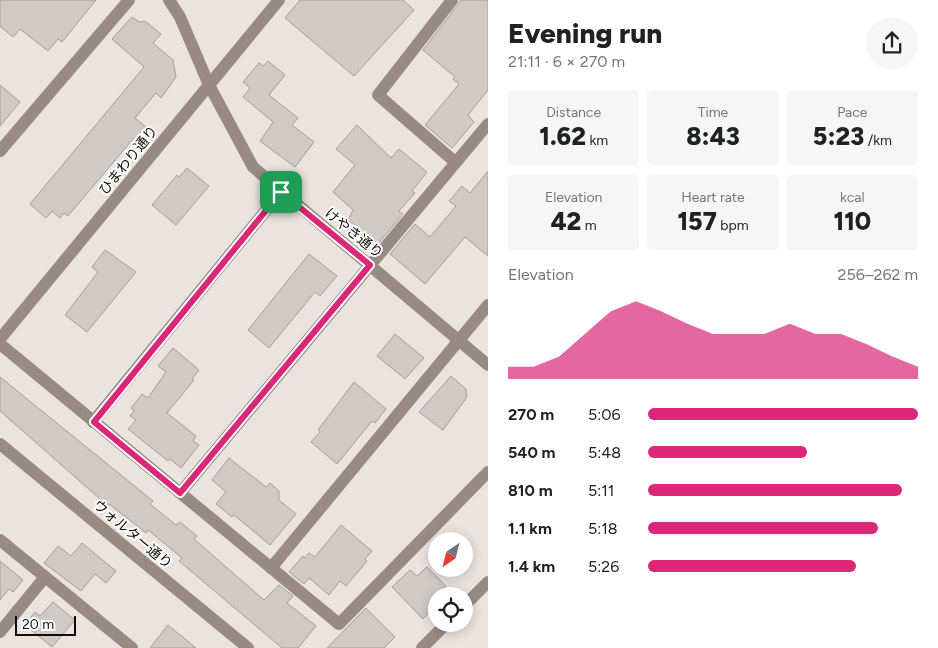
<!DOCTYPE html>
<meta charset="utf-8">
<style>
:root{--surface:#fff;--page:#f6f6f6;--text:#202124;--muted:#757577;--accent:#db2777}
body{margin:0;font-family:Figtree,"Noto Sans JP",sans-serif;background:var(--page);color:var(--text);height:100vh;display:flex;flex-direction:column;font-size:19px;white-space:nowrap}
*{box-sizing:border-box;margin:0}
p{font-size:16px;color:var(--muted)}
.icon{flex:none;width:28px;height:28px;fill:none;stroke:currentColor;stroke-width:2;stroke-linecap:round;stroke-linejoin:round}
.map{position:relative;flex:1;overflow:hidden}
.panel{display:flex;flex-direction:column;background:var(--surface);width:450px}
.panel>*{flex:none}
.needle{width:32px;rotate:215deg}
.tools{position:absolute;left:428px;top:532px;display:grid;gap:10px}
.tools a{display:grid;place-items:center;width:45px;height:45px;border-radius:50%;background:var(--surface);box-shadow:0 2px 12px #0003;font-size:25px}
.scale{position:absolute;left:15px;bottom:12px;width:61px;box-sizing:border-box;padding-left:5px;border:2px solid #0f0c0b;border-top:0;font-size:14px;line-height:18px;white-space:nowrap;color:#0f0c0b;-webkit-text-stroke:4px #fff;paint-order:stroke}
.pin{position:absolute;display:grid;place-items:center;width:42px;height:42px;color:#fff;margin:-21px;border-radius:10px;box-shadow:0 2px 8px #0006}
.round{display:grid;place-items:center;flex:none;width:52px;height:52px;border-radius:26px;background:var(--page)}
.summary{display:flex;align-items:center;justify-content:space-between;height:85px;padding:0 20px}
h1{font-size:28px;font-weight:800;line-height:38px}
.metrics{display:grid;grid-template-columns:repeat(3,1fr);gap:8px;height:85px;padding:5px 20px}
.metrics div{display:grid;align-content:center;border-radius:5px;background:var(--page);text-align:center}
.metrics b{font-size:25px;font-weight:800}
.metrics small{font-size:14px;font-weight:400}
.metrics p{font-size:14px}
.chart{height:140px;padding:10px 20px}
.chart p{display:flex;justify-content:space-between}
.chart svg{width:100%;height:90px;margin-top:5px;fill:var(--accent);opacity:.7}
ul{padding:0 20px;list-style:none;font-size:16px}
li{display:grid;grid-template-columns:80px 60px 1fr;align-items:center;height:38px}
li i{height:12px;border-radius:6px;background:var(--accent)}
main{display:flex;flex:1;min-height:0}
.map>svg:first-child{display:block}
</style>
<main>
<div class="map">
<svg width="488" height="648" viewBox="0 0 488 648">
<rect width="100%" height="100%" fill="#ebe3de"/>
<g fill="#d0cac4" stroke="#a49f9a">
<path d="M0 0H96L62 42 58 39 48 51 20 29 13 37 0 26Z"/>
<path d="M300 0H403L414 10 354 76 285 18Z"/>
<path d="M461 0H488V90L468 115 474 122 452 148 425 125 459 84 453 79 455 77 423 50Z"/>
<path d="M132 17 139 22 145 21 161 34 153 43 173 60 176 77 161 98 156 93 135 118 146 127 135 140 133 139 68 216 64 213 60 218 52 211 46 218 30 204 144 67 112 39Z"/>
<path d="M268 61 285 75 269 95 298 118 292 125 314 142 295 167 260 141 273 122 243 97 250 88 243 82 259 63 263 66Z"/>
<path d="M0 85 20 102 0 126Z"/>
<path d="M357 125 391 158 399 149 427 172 412 191 415 193 399 211 403 214 378 244 348 220 353 210 333 192 355 165 336 149Z"/>
<path d="M187 168 209 186 176 225 152 205 177 175 179 177Z"/>
<path d="M488 171V256L465 237 425 284 390 254 415 224 430 237 456 206 449 201 462 186 470 193Z"/>
<path d="M105 250 136 272 87 332 65 315 98 272 92 267Z"/>
<path d="M309 254 337 276 320 296 315 292 269 348 248 330Z"/>
<path d="M395 334 424 358 405 379 377 356Z"/>
<path d="M173 348 199 370 192 379 194 380 167 413 196 436 193 441 199 445 181 468 170 459 168 461 128 429 136 420 130 416 134 411 131 408 142 394 148 398 166 372 158 366Z"/>
<path d="M451 376 466 389 467 397 443 430 419 412Z"/>
<path d="M0 377 153 501 150 504 176 525 180 522 197 536 194 539 264 600 279 585 293 596 287 603 316 626 298 648H282L179 561 182 558 148 530 146 533 109 504 108 506 0 411Z"/>
<path d="M354 382 386 409 375 423 372 421 337 464 311 442 320 432 318 430Z"/>
<path d="M229 458 266 487 270 483 279 491V500L296 514 270 545 234 515 232 517 216 504 226 492 212 480Z"/>
<path d="M341 525 372 551 365 559 367 561 346 586 340 581 329 595 309 578 304 584 289 572 303 556 305 558 309 553 315 557Z"/>
<path d="M82 543 116 571 106 583 95 574 81 591 44 563 58 546 71 556Z"/>
<path d="M0 561 23 580 13 592 9 589 0 600Z"/>
<path d="M427 567 446 586 443 588 448 593 445 596H436V605L423 619 392 587 410 570 417 576Z"/>
<path d="M53 602 75 620 52 647 25 625 35 612 40 616Z"/>
<path d="M366 608 395 637 384 648H327Z"/>
<path d="M168 625 196 648H150Z"/>
</g>
<g fill="none" stroke-linecap="round" stroke-linejoin="round">
<g stroke="#988b84" stroke-width="12">
<path d="M169 0 180 17 209 85 253 167 488 365"/>
<path d="M452 0 378 95 455 162"/>
<path d="M0 151 129 0"/>
<path d="M0 339 279 0"/>
<path d="M0 344 339 624 488 472"/>
<path d="M93 422 281 192"/>
<path d="M0 444 248 648"/>
<path d="M180 493 488 124"/>
<path d="M0 540 132 648"/>
<path d="M271 568 488 305"/>
<path d="M464 606 488 582"/>
<path d="M0 632 45 577"/>
<path d="M422 648 446 624"/>
</g>
</g>
<g fill="none" stroke-linecap="round" stroke-linejoin="round">
<defs>
<path id="route" d="M281 192 370 265 180 493 94 422Z"/>
</defs>
<use href="#route" stroke="#fff" stroke-width="10"/>
<use href="#route" stroke="#db2777" stroke-width="6"/>
</g>
<g text-anchor="middle" stroke-width="4" stroke-linejoin="round" paint-order="stroke">
<g font-size="14" fill="#0f0c0b" stroke="#fff">
<text transform="translate(128 160) rotate(-51)" y="5">ひまわり通り</text>
<text transform="translate(354 233) rotate(39)" y="5">けやき通り</text>
<text transform="translate(133 534) rotate(40)" y="5">ウォルター通り</text>
</g>
</g>
</svg>
<div class="tools">
<a><svg class="needle" viewBox="-14 -14 28 28"><path d="M0-13l5 13h-10z" fill="#e53935"/><path d="M0 13l5-13h-10z" fill="#757577"/></svg></a>
<a><svg class="icon" aria-label="locate" viewBox="0 0 24 24"><circle cx="12" cy="12" r="6"/><path d="M12 2v4M12 18v4M2 12h4M18 12h4"/></svg></a>
</div>
<div class="scale">20 m</div>
<div class="pin" style="left:281px;top:192px;background:#1e9e55"><svg class="icon" aria-label="arrive" viewBox="0 0 24 24"><path d="M6 21V4h12l-3 4 3 4H6"/></svg></div>
</div>
<section class="panel">
<div class="summary"><div><h1>Evening run</h1><p>21:11 · 6 × 270 m</p></div><a class="round"><svg class="icon" aria-label="share" viewBox="0 0 24 24"><path d="M12 15V3M7 8l5-5 5 5M5 13v7h14v-7"/></svg></a></div>
<div class="metrics">
<div><p>Distance</p><b>1.62<small> km</small></b></div>
<div><p>Time</p><b>8:43</b></div>
<div><p>Pace</p><b>5:23<small> /km</small></b></div>
</div>
<div class="metrics">
<div><p>Elevation</p><b>42<small> m</small></b></div>
<div><p>Heart rate</p><b>157<small> bpm</small></b></div>
<div><p>kcal</p><b>110</b></div>
</div>
<div class="chart"><p><span>Elevation</span>256–262 m</p>
<svg viewBox="0 0 160 44" preserveAspectRatio="none"><path d="M0 44V38L10 38L20 33L30 22L40 11L50 6L60 11L70 17L80 22L90 22L100 22L110 17L120 22L130 22L140 27L150 33L160 38V44z"/></svg>
</div>
<ul>
<li><b>270 m</b>5:06<i style="width:100%"></i></li>
<li><b>540 m</b>5:48<i style="width:59%"></i></li>
<li><b>810 m</b>5:11<i style="width:94%"></i></li>
<li><b>1.1 km</b>5:18<i style="width:85%"></i></li>
<li><b>1.4 km</b>5:26<i style="width:77%"></i></li>
</ul>
</section>
</main>
